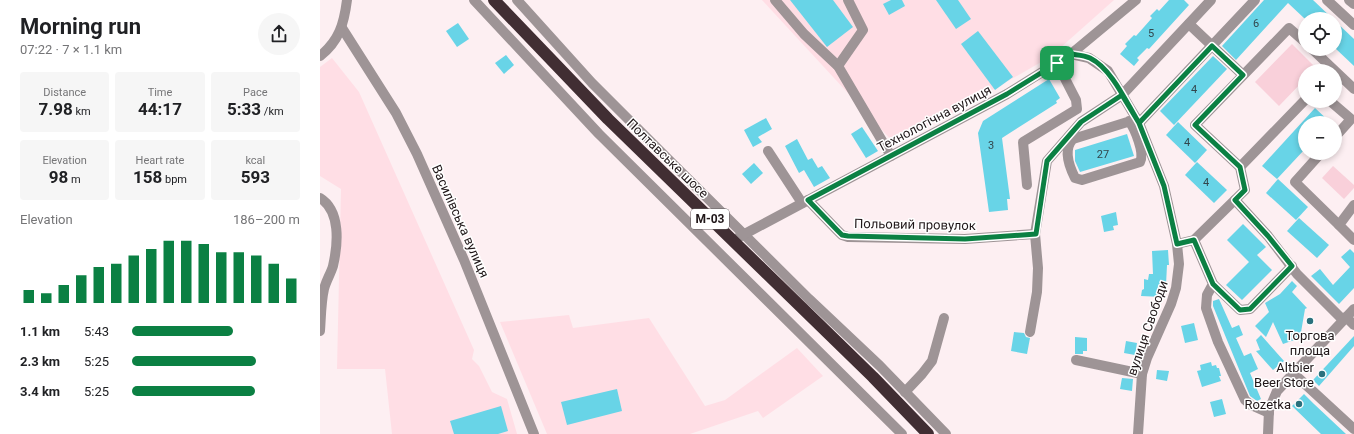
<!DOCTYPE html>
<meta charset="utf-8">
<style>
:root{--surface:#fff;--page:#f6f6f6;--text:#202124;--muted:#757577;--accent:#0b8043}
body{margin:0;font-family:Roboto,sans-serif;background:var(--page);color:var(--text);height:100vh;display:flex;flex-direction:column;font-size:15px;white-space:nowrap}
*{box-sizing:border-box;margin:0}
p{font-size:13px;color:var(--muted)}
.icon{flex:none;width:22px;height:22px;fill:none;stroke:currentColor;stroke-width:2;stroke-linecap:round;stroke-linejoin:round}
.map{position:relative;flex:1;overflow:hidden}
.details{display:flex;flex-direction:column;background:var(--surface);width:320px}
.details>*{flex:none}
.controls{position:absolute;left:978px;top:12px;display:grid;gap:8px}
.controls a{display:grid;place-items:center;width:44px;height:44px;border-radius:50%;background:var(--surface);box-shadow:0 2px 6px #0003;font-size:20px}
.pin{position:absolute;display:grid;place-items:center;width:34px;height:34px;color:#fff;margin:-17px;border-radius:8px;box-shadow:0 2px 6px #0006}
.round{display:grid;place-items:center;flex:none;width:42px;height:42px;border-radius:21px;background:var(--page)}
.head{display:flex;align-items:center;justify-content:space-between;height:68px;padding:0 20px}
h1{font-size:22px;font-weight:700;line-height:30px}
.metrics{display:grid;grid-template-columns:repeat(3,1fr);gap:6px;height:68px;padding:4px 20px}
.metrics div{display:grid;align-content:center;border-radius:4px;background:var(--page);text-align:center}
.metrics b{font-size:17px;font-weight:700}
.metrics small{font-size:11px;font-weight:400}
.metrics p{font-size:11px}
.chart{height:112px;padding:8px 20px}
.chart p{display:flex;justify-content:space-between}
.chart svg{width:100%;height:72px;margin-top:4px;stroke:var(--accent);stroke-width:6}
ul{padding:0 20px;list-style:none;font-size:13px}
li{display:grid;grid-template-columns:64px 48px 1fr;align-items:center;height:30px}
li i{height:10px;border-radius:5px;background:var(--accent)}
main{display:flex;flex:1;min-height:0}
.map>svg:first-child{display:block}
</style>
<main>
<section class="details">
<div class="head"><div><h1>Morning run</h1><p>07:22 · 7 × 1.1 km</p></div><a class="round"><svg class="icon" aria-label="share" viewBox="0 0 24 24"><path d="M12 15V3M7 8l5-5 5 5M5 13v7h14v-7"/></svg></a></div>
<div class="metrics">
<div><p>Distance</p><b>7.98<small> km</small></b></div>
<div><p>Time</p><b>44:17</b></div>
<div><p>Pace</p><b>5:33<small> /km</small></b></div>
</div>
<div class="metrics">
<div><p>Elevation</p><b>98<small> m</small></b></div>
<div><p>Heart rate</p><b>158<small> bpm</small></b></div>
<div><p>kcal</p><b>593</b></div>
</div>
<div class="chart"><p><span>Elevation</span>186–200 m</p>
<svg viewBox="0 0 160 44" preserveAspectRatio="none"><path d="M5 44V36M15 44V38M25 44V33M35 44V27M45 44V22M55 44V20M65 44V15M75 44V11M85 44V6M95 44V6M105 44V8M115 44V13M125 44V13M135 44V15M145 44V20M155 44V29"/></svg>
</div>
<ul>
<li><b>1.1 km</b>5:43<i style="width:60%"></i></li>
<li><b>2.3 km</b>5:25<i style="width:74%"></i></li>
<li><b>3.4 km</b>5:25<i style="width:73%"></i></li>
</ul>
</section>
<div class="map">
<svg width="1034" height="434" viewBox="0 0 1034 434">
<rect width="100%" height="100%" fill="#fdeff2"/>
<g fill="#ffdee5">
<path d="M442 0H794L730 57 639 109 575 144Z"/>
<path d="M12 58 39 92 154 350 152 359 159 366 172 392 187 399 197 434H72L65 369H17L21 189 0 176V67Z"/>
<path d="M249 315 253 328 329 318 385 406 405 400 477 348 503 376 443 418 438 411 370 434H227L180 322Z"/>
</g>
<g fill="#f9d0da">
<path d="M972 44 996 68 993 71H985V79L959 106 935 82Z"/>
<path d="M1013 166 1034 185V188L1024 199 1002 178Z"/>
</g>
<g fill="#68d4e7">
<path d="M470 0H513L533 27 507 47Z"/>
<path d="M571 0H582L585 6 569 15 563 4Z"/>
<path d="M616 0H638L651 19 636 29Z"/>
<path d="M849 0H864L869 5 829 49 827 48 817 58 819 60 814 66 800 54 807 46 805 44 814 35 816 36 832 18 830 16 837 9 839 11Z"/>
<path d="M944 0H993L1013 19H985L968 3 916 60 902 46Z"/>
<path d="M1015 21 1034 39V66L1015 48Z"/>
<path d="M138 23 149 39 137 47 126 31Z"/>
<path d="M658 31 693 77 675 90 641 44Z"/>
<path d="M186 55 194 65 184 74 175 63Z"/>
<path d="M893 56 907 69 854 125 840 111Z"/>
<path d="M729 79 740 98 736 101 737 103 682 138 690 199H687L688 210 669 212 658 133 663 121Z"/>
<path d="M995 108 1011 123H985V149L957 179 942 166Z"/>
<path d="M446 118 452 129 438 137 442 142 433 147 424 130Z"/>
<path d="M858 122 887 150 875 163 846 135Z"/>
<path d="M542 127 558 151 546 158 531 134Z"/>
<path d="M807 134 814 156 760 172 755 161V150Z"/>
<path d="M477 139 488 160 492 158 498 168 502 166 510 178 494 187 484 170 479 173 465 146Z"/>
<path d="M877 162 907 190 894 203 865 175Z"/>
<path d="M434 163 443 173 431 184 422 174Z"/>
<path d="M958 179 988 207 976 220 946 193Z"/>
<path d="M796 212 798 225 793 226 794 230 784 232 781 216Z"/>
<path d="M979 218 1009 245 997 258 967 231Z"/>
<path d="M923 224 946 247 937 255 952 270 922 300 906 285 929 262 907 240Z"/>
<path d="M1030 249 1034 253V288L1019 304 991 276 1000 269 1013 285 1030 267 1021 257Z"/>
<path d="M848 250 849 265H847L846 285H842V297L821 296 822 290 824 289V279L828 280 829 274H833L832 251Z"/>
<path d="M972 281 977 286 972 292 987 308 985 309 980 338 963 344 953 322 946 337 935 326 949 312 945 303 960 294Z"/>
<path d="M899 299 912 328 919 325 923 335 916 338 924 356 931 353 938 369 930 373 941 399 937 401 930 396 893 306V301Z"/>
<path d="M874 323 878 340 865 343 861 326Z"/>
<path d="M694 332 704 333 706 337 710 338 707 354 691 351Z"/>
<path d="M941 335 964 361 953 370 936 351 940 350 936 340Z"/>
<path d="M1034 336V346L999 386 993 380Z"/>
<path d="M755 337 767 338V351H763V354H755Z"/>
<path d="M806 341 817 343 815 355 804 353Z"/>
<path d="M891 362 892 366 896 365 897 368H899L901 376H899L901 381 882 387 877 371 881 370 880 365Z"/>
<path d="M837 370 849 371 847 381 836 379Z"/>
<path d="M802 378 813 379 812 391 800 389Z"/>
<path d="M297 389 302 411 247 425 241 402Z"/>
<path d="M984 394 994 404 1026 434H1001L972 406Z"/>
<path d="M902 399 906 414 894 417 890 402Z"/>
<path d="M181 406 188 431 178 434H134L130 421Z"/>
</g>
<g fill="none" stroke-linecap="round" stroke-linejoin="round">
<g stroke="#9e9496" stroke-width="10">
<path d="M154 0 279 134 582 434"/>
<path d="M197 0 272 83 348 159 489 299 560 366 626 434"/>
<path d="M455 0 484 34 518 66 571 156"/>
<path d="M1007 0 1034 25"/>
<path d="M1029 0 1034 4"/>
<path d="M869 24 923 75"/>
<path d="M22 28 76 113 97 154 144 260 214 434"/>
<path d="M992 49 1034 89"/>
<path d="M751 54 769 58 788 71 819 123 844 186 857 244 859 264 856 288 851 304 827 358 822 374 818 434"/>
<path d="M0 56C19 41 24 24 27 0"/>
<path d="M518 66 543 30 528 0"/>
<path d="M1010 101 1031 119 1015 137"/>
<path d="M809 121C815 129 825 153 820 162L762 180 755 178C749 166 743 149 753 139L817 119"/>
<path d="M819 123 935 0"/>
<path d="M448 151 482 203"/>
<path d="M1001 153 975 182 1019 225"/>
<path d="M920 167 985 100"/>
<path d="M707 185 703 142 757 109 756 100 737 63"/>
<path d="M0 198C21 211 18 244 13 266 11 273 6 281 4 289 1 302 1 317 0 331"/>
<path d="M488 200 517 230 522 235 528 237 645 239 715 234"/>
<path d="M915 200 948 236 977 274 1023 320"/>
<path d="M1034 205 1019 225 1034 240"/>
<path d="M419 237 687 94 751 54 816 0"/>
<path d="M874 240 893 284 887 295 886 308 898 342 925 400 931 405 949 413"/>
<path d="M857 244 874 240 925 190 920 167 875 125 969 28 985 42"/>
<path d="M893 284 920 310 930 309 972 266"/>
<path d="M1026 317 1034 325"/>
<path d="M710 332 717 292 718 268 715 234 727 161 761 122 802 95 891 0"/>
<path d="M756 360 822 374"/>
<path d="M973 373 1034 429"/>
<path d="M585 392 602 374 612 361 624 318"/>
<path d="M948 434 949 410 957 391 1034 309"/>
</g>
<path stroke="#412e33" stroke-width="12" d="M174 0 288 119 553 377 608 434"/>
</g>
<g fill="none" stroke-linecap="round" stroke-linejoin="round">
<defs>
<path id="route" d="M737 63 687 94 488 200 517 230 522 235 528 236 645 239 716 234 727 161 761 122 802 95 819 123 844 186 857 244 874 240 893 284 920 310 930 309 972 266 948 236 915 200 925 190 920 167 875 125 923 75 892 46 819 123C806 102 792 69 770 58 764 55 757 55 751 54L737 63"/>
</defs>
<use href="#route" stroke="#fff" stroke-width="8"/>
<use href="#route" stroke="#0b8043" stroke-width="5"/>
</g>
<g fill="#2a717d" stroke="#fff" stroke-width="1.5">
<circle cx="990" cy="321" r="4"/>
<circle cx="1002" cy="374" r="4"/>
<circle cx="979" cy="404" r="4"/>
</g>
<g text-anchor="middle" stroke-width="3" stroke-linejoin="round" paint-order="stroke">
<g font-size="11" fill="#32464c">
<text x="936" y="27">6</text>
<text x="831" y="37">5</text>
<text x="874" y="93">4</text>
<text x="867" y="146">4</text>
<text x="671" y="149">3</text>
<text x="783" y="158">27</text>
<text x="886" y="186">4</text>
</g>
<rect fill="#fff" stroke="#635d5e" stroke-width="1" x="371" y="209" width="38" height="20" rx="3"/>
<g font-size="12" font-weight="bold" fill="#201719">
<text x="390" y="223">М-03</text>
</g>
<g font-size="13" fill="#201719" stroke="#fff">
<text transform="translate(614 118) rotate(-28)" y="5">Технологічна вулиця</text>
<text transform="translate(348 158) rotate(44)" y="5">Полтавське шосе</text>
<text transform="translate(141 221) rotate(66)" y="5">Василівська вулиця</text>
<text transform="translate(595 224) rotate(1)" y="5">Польовий провулок</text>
<text transform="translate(827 328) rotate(-71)" y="5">вулиця Свободи</text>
</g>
<g font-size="13" fill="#201719" stroke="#fff" text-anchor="end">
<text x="990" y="340" text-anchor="middle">Торгова<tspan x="990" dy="15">площа</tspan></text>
<text x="994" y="372">Altbier<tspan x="994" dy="15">Beer Store</tspan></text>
<text x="971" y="409">Rozetka</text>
</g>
</g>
</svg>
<div class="controls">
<a><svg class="icon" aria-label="locate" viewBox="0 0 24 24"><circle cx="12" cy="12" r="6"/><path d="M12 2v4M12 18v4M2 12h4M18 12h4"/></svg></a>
<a>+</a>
<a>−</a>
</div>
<div class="pin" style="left:737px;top:63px;background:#1e9e55"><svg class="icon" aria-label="arrive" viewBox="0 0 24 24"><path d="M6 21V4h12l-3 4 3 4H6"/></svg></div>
</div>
</main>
